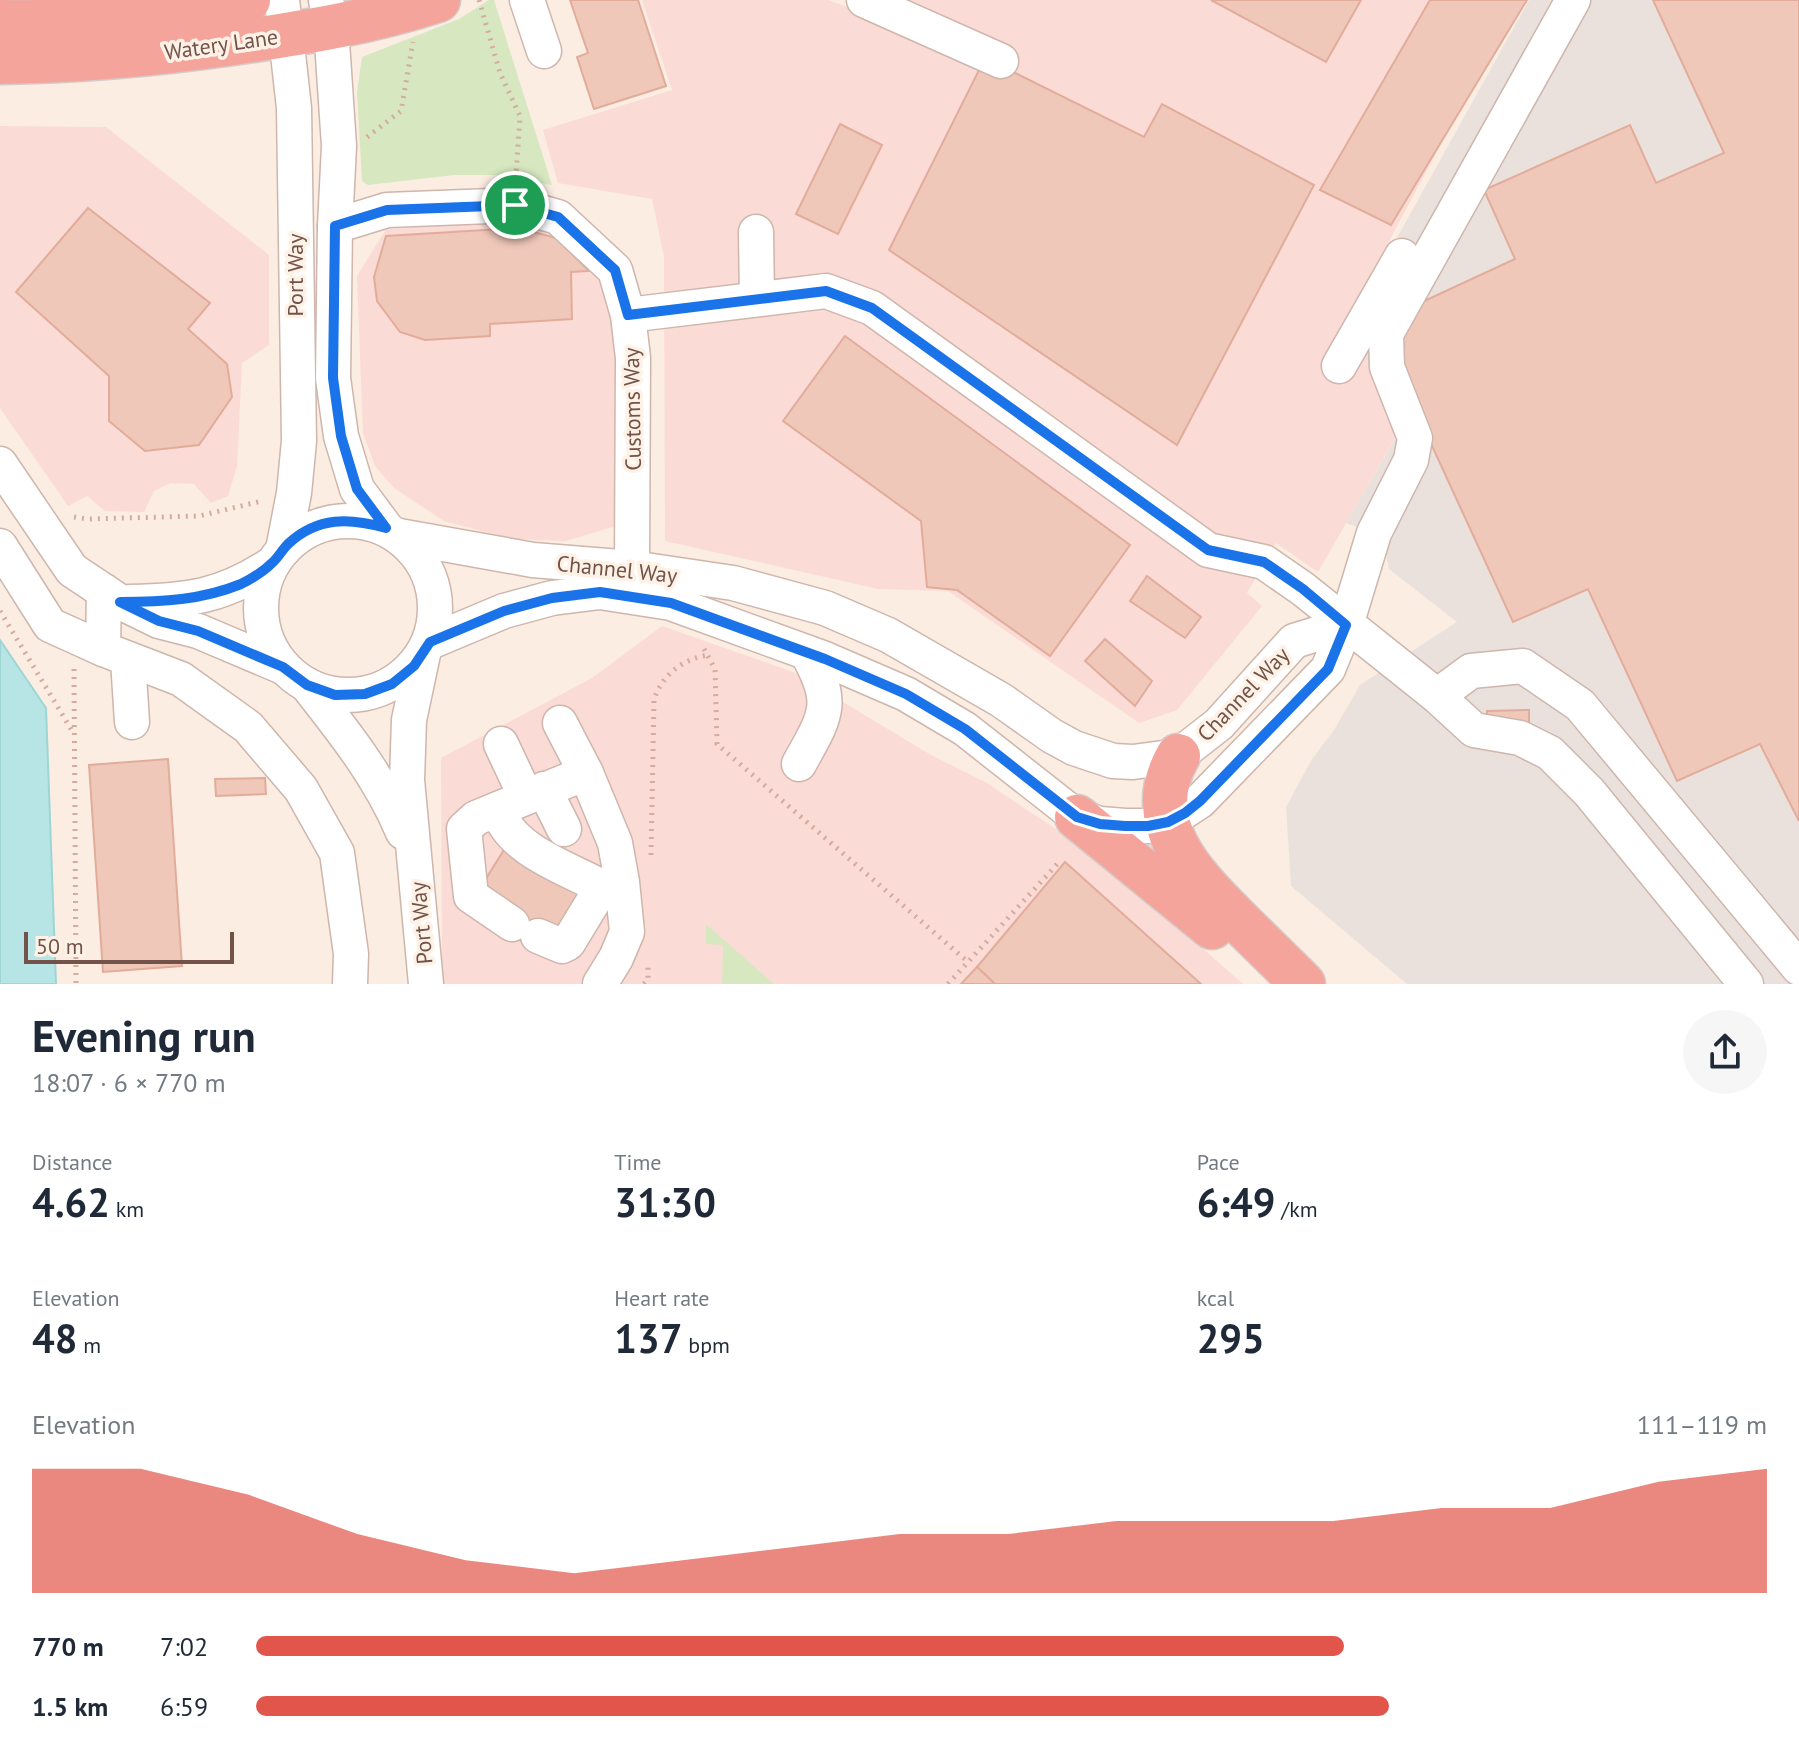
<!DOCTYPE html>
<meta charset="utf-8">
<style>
:root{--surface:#fff;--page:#f6f6f7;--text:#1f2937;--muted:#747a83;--accent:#e2554a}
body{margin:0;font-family:"PT Sans",sans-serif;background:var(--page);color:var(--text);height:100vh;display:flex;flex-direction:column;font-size:30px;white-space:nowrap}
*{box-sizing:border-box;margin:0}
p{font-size:26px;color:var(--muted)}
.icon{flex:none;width:44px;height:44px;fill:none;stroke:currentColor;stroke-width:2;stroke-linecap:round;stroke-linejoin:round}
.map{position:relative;height:984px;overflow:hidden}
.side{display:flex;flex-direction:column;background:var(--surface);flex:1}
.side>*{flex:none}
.scale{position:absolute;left:24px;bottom:20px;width:210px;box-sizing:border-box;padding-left:8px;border:4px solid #725249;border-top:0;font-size:22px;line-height:28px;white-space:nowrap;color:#725249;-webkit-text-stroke:6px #fef2e7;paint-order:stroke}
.pin{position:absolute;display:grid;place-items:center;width:68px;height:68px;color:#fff;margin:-34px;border:4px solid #fff;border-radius:50%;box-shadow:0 2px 8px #0007}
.round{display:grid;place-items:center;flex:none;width:84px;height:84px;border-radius:42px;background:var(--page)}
.head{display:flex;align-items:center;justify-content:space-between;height:136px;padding:0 32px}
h1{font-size:44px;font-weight:600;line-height:60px}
.metrics{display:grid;grid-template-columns:repeat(3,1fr);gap:12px;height:136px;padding:8px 32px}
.metrics div{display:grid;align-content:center}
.metrics b{font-size:40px;font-weight:600}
.metrics small{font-size:22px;font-weight:400}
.metrics p{font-size:22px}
.chart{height:224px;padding:16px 32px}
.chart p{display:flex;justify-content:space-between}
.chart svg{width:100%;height:144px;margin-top:8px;fill:var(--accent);opacity:.7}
ul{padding:0 32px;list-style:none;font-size:26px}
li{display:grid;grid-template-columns:128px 96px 1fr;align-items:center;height:60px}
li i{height:20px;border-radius:10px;background:var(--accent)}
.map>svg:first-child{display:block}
</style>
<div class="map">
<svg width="1799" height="984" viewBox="0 0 1799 984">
<rect width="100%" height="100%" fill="#fbede2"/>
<g fill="#fbdbd5">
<path d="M642 0H828L880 20 881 0H1518L1348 318 1403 424 1318 572 1276 543 1247 593 1262 606 1177 710 1139 723 948 591 878 589 665 541 664 257 652 199 558 183 543 130 672 90Z"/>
<path d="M0 126 106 127 269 255V345L242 363 237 466 228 496 211 503 194 484 170 483 154 491 144 512 105 511 87 496 68 506 0 408Z"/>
<path d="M520 221 555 231 610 290 624 345 616 526 566 541 512 539 444 521 394 488 375 466 363 433 357 276 386 229Z"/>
<path d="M662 626 793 672 931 755 987 783 1105 862 1243 984H442L441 758 592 678Z"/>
</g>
<path fill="#eae1dd" d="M1529 0H1799V984H1407L1291 886 1286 807 1312 759 1334 730 1360 685 1457 622 1389 569 1383 536 1346 523 1403 425 1348 326Z"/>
<g fill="#d7e8c1">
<path d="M489 0H494L552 185 500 175H454L368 185 362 181 357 92 362 57 459 19Z"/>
<path d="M706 924 774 984H722L723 945 706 944Z"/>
</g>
<path fill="#b7e4e4" stroke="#9ed5d5" stroke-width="2" d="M0 640 46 708 56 984H0Z"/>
<g fill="#f0c8ba" stroke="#e2ac9b" stroke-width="2">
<path d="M570 0H638L666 86 594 109 577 57 588 53Z"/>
<path d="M1211 0H1361L1326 62Z"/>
<path d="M1430 0H1527L1391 225 1320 190Z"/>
<path d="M1653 0H1799V821L1760 744 1677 781 1588 589 1513 622 1393 361 1407 309 1515 259 1484 190 1630 125 1656 183 1724 153Z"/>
<path d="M985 58 1144 137 1162 104 1314 185 1177 445 889 250Z"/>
<path d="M840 124 882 145 838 234 796 214Z"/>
<path d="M88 208 210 303 188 329 227 364 232 397 199 445 145 451 109 421V376L16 292Z"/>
<path d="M518 228 556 238 589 271 571 272 572 319 490 324V336L425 340 400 332 377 301 374 277 386 236Z"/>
<path d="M845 336 1130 545 1050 656 957 590 927 587 921 521 783 421Z"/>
<path d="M1147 576 1201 617 1185 638 1130 601Z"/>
<path d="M1105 639 1152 681 1135 706 1085 661Z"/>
<path d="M1529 710V727L1487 728V711Z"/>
<path d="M168 759 182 966 103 972 89 765Z"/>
<path d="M265 778 266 794 216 796 215 779Z"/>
<path d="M507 845 588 890 564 938 533 947 507 933 477 893Z"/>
<path d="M1065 862 1201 984H995L977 967Z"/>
<path d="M977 967 995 984H961Z"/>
</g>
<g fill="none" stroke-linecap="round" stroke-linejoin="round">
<defs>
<g id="minor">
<path d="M282 0 294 108 299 441 294 493 283 550"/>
<path d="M326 0 331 27 339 146 335 226 333 378 341 436 357 489 386 528"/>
<path d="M527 0 544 51"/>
<path d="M864 0 1001 61"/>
<path d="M335 226 387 210 515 205 558 217 615 270 628 315 633 358 632 568"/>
<path d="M756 232 757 299"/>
<path d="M628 315 826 291 872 308 1208 550 1264 562 1303 589 1437 696 1474 730 1520 738 1550 753 1589 792 1746 984"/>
<path d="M1339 366 1402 256"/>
<path d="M0 464 72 570 120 602 159 621 198 631 283 667"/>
<circle cx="348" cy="608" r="87"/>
<path d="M399 536 533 560 632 568 733 583 825 608 888 635 1001 700 1052 736 1074 748 1113 761 1133 762 1178 756 1219 724 1294 641 1346 625"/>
<path d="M0 546 50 625 103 649"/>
<path d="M104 591 103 649 181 679 248 727 301 789 337 853 351 954 350 984"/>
<path d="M129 602C188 601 222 597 272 564"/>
<path d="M430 642 504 611 552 598 600 592 671 603 825 659 906 694 965 729 1077 817 1100 824 1125 826H1148L1168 822 1200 801 1328 669 1346 625 1374 533 1411 460 1415 438 1387 367 1386 334 1573 0"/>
<path d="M423 654 409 720 407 780 426 984"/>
<path d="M128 660 132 722"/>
<path d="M307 685C344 732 380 777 403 832"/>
<path d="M1437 696 1471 671 1523 666 1580 705 1799 968"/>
<path d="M560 723 586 773 615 843 622 882 627 932 616 958 600 984"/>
<path d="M501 744 526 797"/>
<path d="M799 764C826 715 836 704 807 653"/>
<path d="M544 789 564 829"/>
<path d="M498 809C509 850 567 868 602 887L568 943 562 946 538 936"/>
<path d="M512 924 471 896 464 829 476 818 586 773"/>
</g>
<g id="highway">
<path d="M0 22C85 24 164 13 248 0"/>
<path d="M0 62C78 61 156 54 233 43 302 33 371 22 438 0"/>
<path d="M1178 756C1140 823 1193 875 1237 919 1259 941 1281 962 1303 984"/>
<path d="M1077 817 1212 927"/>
</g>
</defs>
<use href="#minor" stroke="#ceb6ac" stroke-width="37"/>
<use href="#highway" stroke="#d5cbc8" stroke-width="47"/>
<g stroke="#d4ab9e" stroke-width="5" stroke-dasharray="2 6" stroke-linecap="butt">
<path d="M479 0 500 73 520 116 516 175"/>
<path d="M367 137 401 111 413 42"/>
<path d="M74 517 88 519 199 516 262 501"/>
<path d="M0 611 74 734"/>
<path d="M704 649 715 669 717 744 968 962"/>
<path d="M74 669 76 984"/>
<path d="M651 855 654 699C663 674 683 659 708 655"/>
<path d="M644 984 648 980V965"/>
<path d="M948 984 1059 862"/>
</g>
<use href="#minor" stroke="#fff" stroke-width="34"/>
<use href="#highway" stroke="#f4a49a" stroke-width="44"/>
</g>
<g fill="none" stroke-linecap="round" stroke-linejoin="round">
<defs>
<path id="route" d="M515 205 558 217 615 270 628 315 826 291 872 308 1208 550 1264 562 1303 589 1346 625 1328 669 1200 801 1185 813 1168 822 1148 826H1125L1100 824 1077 817 965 729 906 694 825 659 671 603 600 592 552 598 504 611 430 642 414 666 392 684 365 694 335 695 307 685 283 667 198 631 159 621 120 602C162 602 202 600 241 584 251 579 264 571 272 563 278 558 282 550 288 544 318 516 350 518 386 528L357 489 341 436 333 378 335 226 387 210Z"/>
</defs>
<use href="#route" stroke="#fff" stroke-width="16"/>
<use href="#route" stroke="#1a73e8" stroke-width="10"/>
</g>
<g text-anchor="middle" stroke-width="7" stroke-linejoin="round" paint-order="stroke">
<g font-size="22" fill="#725249" stroke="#fef2e7">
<text transform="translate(221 44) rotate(-8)" y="8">Watery Lane</text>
<text transform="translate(295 275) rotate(-90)" y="8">Port Way</text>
<text transform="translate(632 409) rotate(-91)" y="8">Customs Way</text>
<text transform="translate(617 569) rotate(6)" y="8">Channel Way</text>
<text transform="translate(1243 694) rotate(-46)" y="8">Channel Way</text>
<text transform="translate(421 923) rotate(-95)" y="8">Port Way</text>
</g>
</g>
</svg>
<div class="scale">50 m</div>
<div class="pin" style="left:515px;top:205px;background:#1e9e55"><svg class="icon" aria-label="arrive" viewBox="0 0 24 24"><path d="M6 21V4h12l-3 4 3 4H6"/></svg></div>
</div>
<section class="side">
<div class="head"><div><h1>Evening run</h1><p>18:07 · 6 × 770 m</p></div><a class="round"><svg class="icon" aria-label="share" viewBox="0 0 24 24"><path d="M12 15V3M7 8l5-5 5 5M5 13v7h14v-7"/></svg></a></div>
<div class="metrics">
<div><p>Distance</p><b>4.62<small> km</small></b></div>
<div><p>Time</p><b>31:30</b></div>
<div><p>Pace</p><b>6:49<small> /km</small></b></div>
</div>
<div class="metrics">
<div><p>Elevation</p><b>48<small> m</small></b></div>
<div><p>Heart rate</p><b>137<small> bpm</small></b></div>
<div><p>kcal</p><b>295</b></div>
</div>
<div class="chart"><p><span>Elevation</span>111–119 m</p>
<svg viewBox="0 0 160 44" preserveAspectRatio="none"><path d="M0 44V6L10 6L20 14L30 26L40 34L50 38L60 34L70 30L80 26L90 26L100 22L110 22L120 22L130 18L140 18L150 10L160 6V44z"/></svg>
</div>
<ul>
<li><b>770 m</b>7:02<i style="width:72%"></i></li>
<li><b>1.5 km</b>6:59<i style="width:75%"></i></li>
</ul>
</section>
